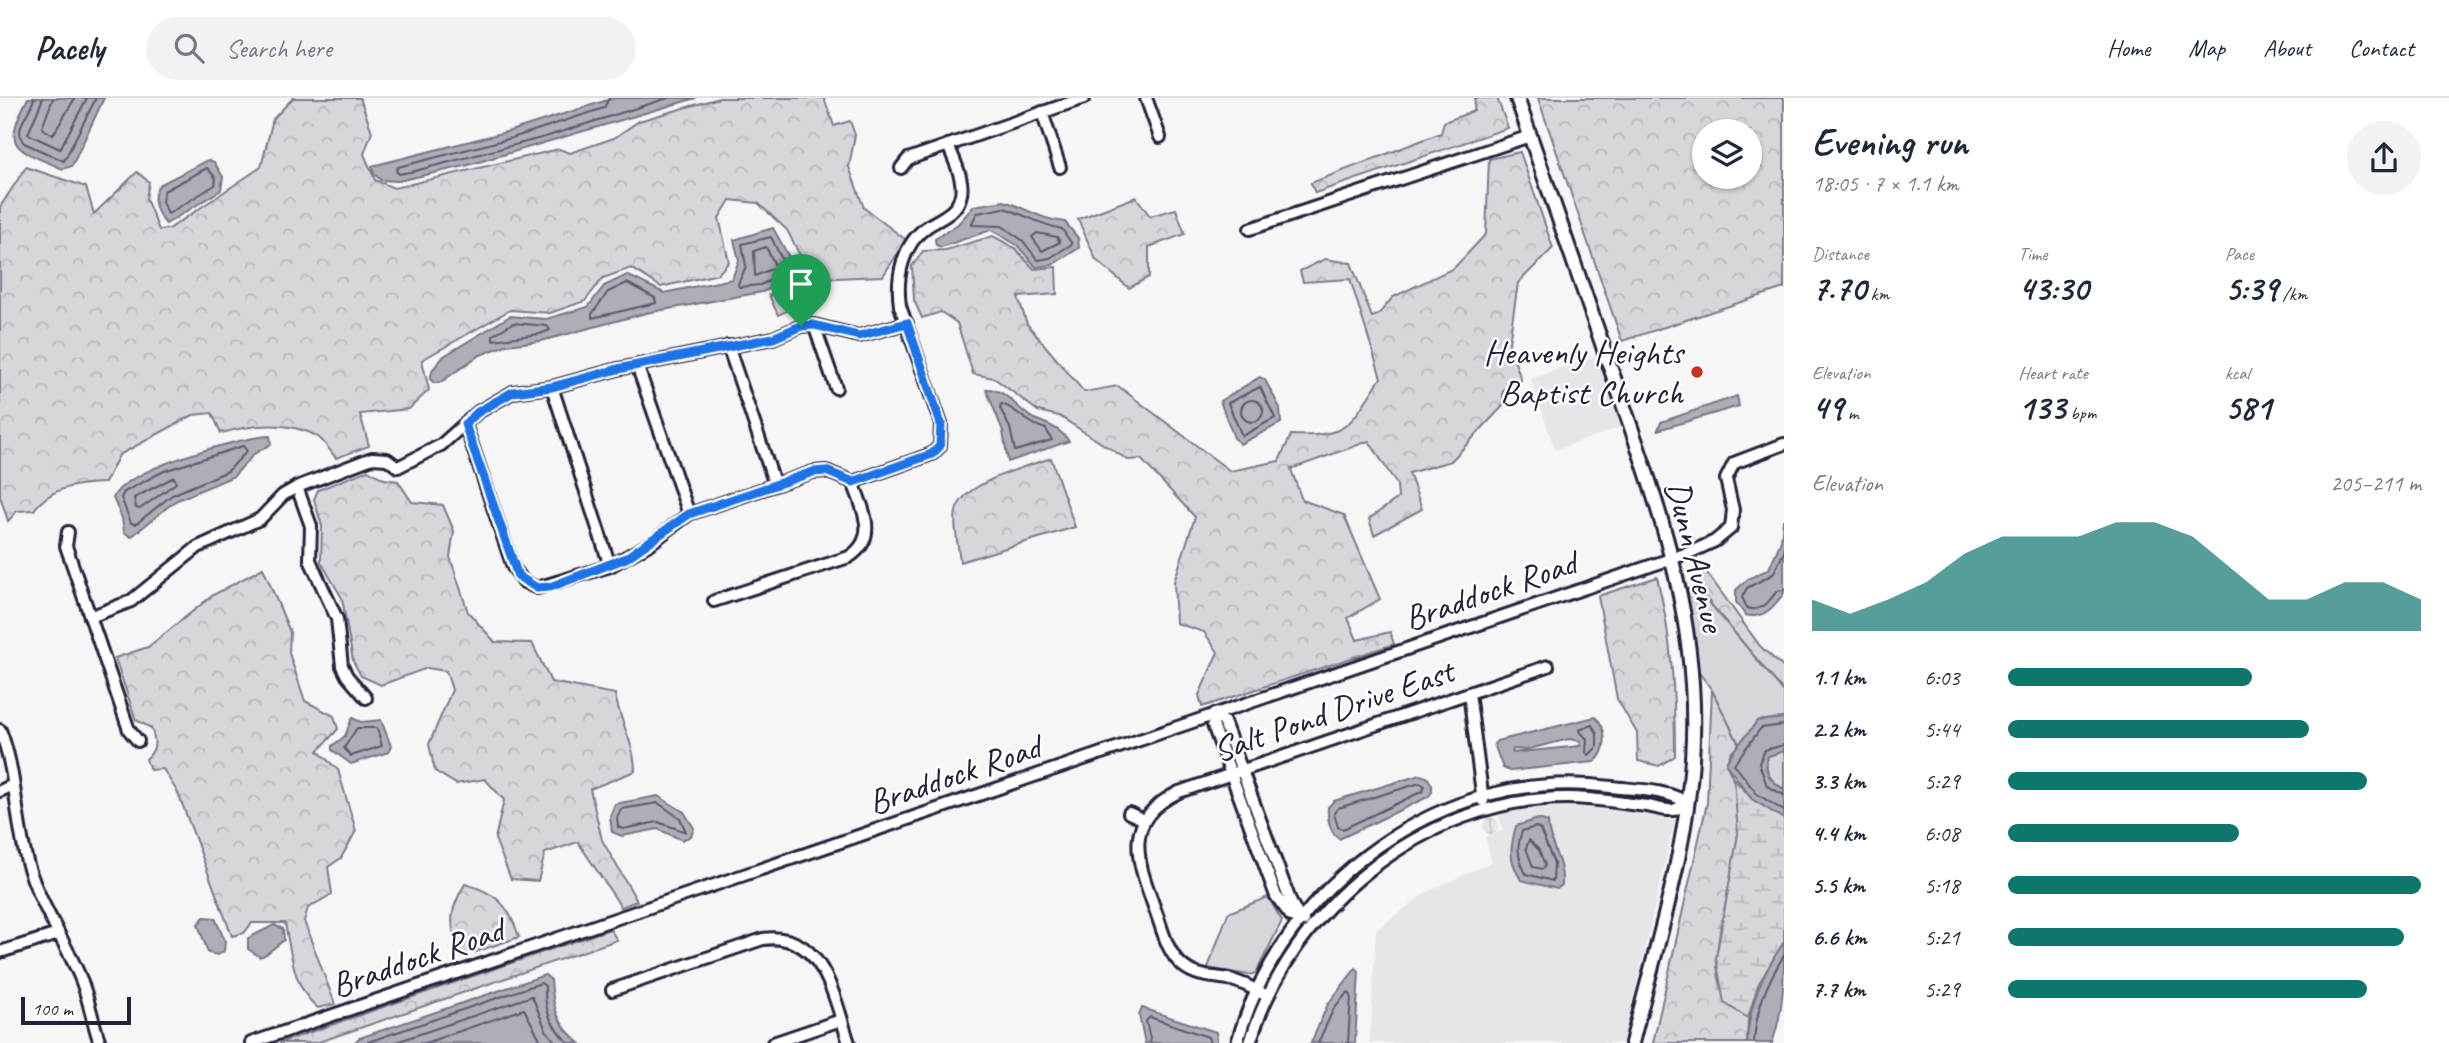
<!DOCTYPE html>
<meta charset="utf-8">
<style>
:root{--surface:#fff;--page:#f2f2f3;--text:#1f2937;--muted:#747a83;--line:#e0e1e3;--accent:#0f766e}
body{margin:0;font-family:Caveat,sans-serif;background:var(--page);color:var(--text);height:100vh;display:flex;flex-direction:column;font-size:26px;white-space:nowrap}
*{box-sizing:border-box;margin:0}
p{font-size:23px;color:var(--muted)}
.icon{flex:none;width:38px;height:38px;fill:none;stroke:currentColor;stroke-width:2;stroke-linecap:round;stroke-linejoin:round}
.map{position:relative;flex:1;overflow:hidden}
.details{display:flex;flex-direction:column;background:var(--surface);width:665px}
.details>*{flex:none}
.fabs{position:absolute;left:1692px;top:21px;display:grid;gap:14px}
.fabs a{display:grid;place-items:center;width:70px;height:70px;border-radius:50%;background:var(--surface);box-shadow:0 2px 5px #0004;font-size:35px}
.scale{position:absolute;left:21px;bottom:18px;width:110px;box-sizing:border-box;padding-left:7px;border:4px solid #22223b;border-top:0;font-size:19px;line-height:24px;white-space:nowrap;color:#22223b;-webkit-text-stroke:5px #fff;paint-order:stroke}
.pin{position:absolute;display:grid;place-items:center;width:60px;height:60px;color:#fff;margin:-72px -30px;border-radius:50% 50% 50% 0;rotate:-45deg;box-shadow:0 0 7px #0007}
.pin .icon{rotate:45deg}
.round{display:grid;place-items:center;flex:none;width:74px;height:74px;border-radius:37px;background:var(--page)}
.head{display:flex;align-items:center;justify-content:space-between;height:119px;padding:0 28px}
h1{font-size:38px;font-weight:700;line-height:52px}
.stats{display:grid;grid-template-columns:repeat(3,1fr);gap:10px;height:119px;padding:7px 28px}
.stats div{display:grid;align-content:center}
.stats b{font-size:35px;font-weight:700}
.stats small{font-size:19px;font-weight:400}
.stats p{font-size:19px}
.chart{height:196px;padding:14px 28px}
.chart p{display:flex;justify-content:space-between}
.chart svg{width:100%;height:126px;margin-top:7px;fill:var(--accent);opacity:.7}
ul{padding:0 28px;list-style:none;font-size:23px}
li{display:grid;grid-template-columns:112px 84px 1fr;align-items:center;height:52px}
li i{height:18px;border-radius:9px;background:var(--accent)}
header{display:flex;align-items:center;gap:42px;box-sizing:border-box;height:98px;padding:0 35px;background:var(--surface);border-bottom:2px solid var(--line)}
header strong{font-size:33px}
nav{display:flex;gap:38px;margin-inline-start:auto;font-size:24px}
.search{width:490px;height:63px;background:var(--page);display:flex;align-items:center;gap:18px;box-sizing:border-box;padding:0 24px;border-radius:38px;color:var(--muted);font-size:26px}
main{display:flex;flex:1;min-height:0}
.map>svg:first-child{display:block}
</style>
<header>
<strong>Pacely</strong>
<div class="search"><svg class="icon" aria-label="search" viewBox="0 0 24 24"><circle cx="10" cy="10" r="6"/><path d="M15 15l6 6"/></svg>Search here</div>
<nav><a>Home</a><a>Map</a><a>About</a><a>Contact</a></nav>
</header>
<main>
<div class="map">
<svg width="1784" height="945" viewBox="0 0 1784 945">
<defs>
<pattern id="industrial-grid" width="8" height="8" patternUnits="userSpaceOnUse" patternTransform="scale(1.75)"><rect width="8" height="8" fill="#e6e6e9"/><path d="M0 4h8M4 0v8" fill="none" stroke="#c5c5c9"/></pattern>
<pattern id="forest-crowns" width="20" height="18" patternUnits="userSpaceOnUse" patternTransform="scale(1.75)"><rect width="20" height="18" fill="#d7d7db"/><path d="M2 6a3 3 0 1 1 6 0M12 15a3 3 0 1 1 6 0" fill="none" stroke="#b8b8bd"/></pattern>
<pattern id="wetland-marsh" width="20" height="14" patternUnits="userSpaceOnUse" patternTransform="scale(1.75)"><rect width="20" height="14" fill="#d7d7db"/><path d="M1 5h8M5 5V1M11 12h8M15 12V8" fill="none" stroke="#b8b8bd"/></pattern>
</defs>
<rect width="100%" height="100%" fill="#f6f6f7"/>
<filter id="ink" filterUnits="userSpaceOnUse"><feTurbulence type="fractalNoise" baseFrequency=".0143" numOctaves="2"/><feDisplacementMap in="SourceGraphic" scale="14" xChannelSelector="R" yChannelSelector="G"/><feConvolveMatrix kernelMatrix="1 2 1 2 8 2 1 2 1" color-interpolation-filters="sRGB"/></filter>
<g filter="url(#ink)">
<g fill="#e6e6e9">
<path d="M1600 256 1625 328 1555 352 1531 281Z"/>
<path d="M1591 706 1676 717 1623 945H1370L1376 832 1427 794 1492 764 1485 739 1503 733 1498 714 1546 707Z"/>
</g>
<circle fill="url(#industrial-grid)" cx="1491" cy="728" r="8"/>
<g fill="url(#forest-crowns)" stroke="#7c7c8b" stroke-width="2" fill-rule="evenodd">
<path d="M293 0H360L372 34 364 56 375 82 394 90 559 51 570 55 614 40 639 23 719 0H824L834 28 850 23 855 37 849 69 864 110 906 142 883 178 812 181 787 132 758 105 730 102 719 120 729 164 718 176 661 189 631 170 603 180 585 203 550 215 510 212 422 262 429 292 409 311 360 316 369 348 336 360C331 354 325 344 318 339 290 322 251 327 221 335L212 315 193 317 119 357 105 385C80 385 49 390 34 412L17 413 8 423 0 398V109L26 69 86 89 94 116 137 74 149 84 146 101 159 132 169 131 261 69 273 21Z"/>
<path d="M1475 0H1497L1508 30 1315 95 1311 85 1441 35 1444 24 1474 13Z"/>
<path d="M1538 0H1784V190L1622 243ZM1704 33H1750V79H1704Z"/>
<path d="M1520 54 1553 150 1518 185 1509 245 1521 282 1503 292V308L1451 363 1409 375 1422 411 1374 437 1369 421 1398 400 1397 387 1369 343 1291 371 1302 402 1344 417 1380 501 1348 520 1357 542 1390 534 1394 546 1202 609 1199 597 1218 554 1204 534 1176 525 1174 484 1195 419 1141 361 1128 362 1059 318 1038 313 994 280 973 276 957 225 941 214 922 220 914 202 912 168 923 153 946 152 993 138 1015 150 1034 171 1056 169 1057 196 1018 199 1027 226 1084 294 1118 288 1230 373 1279 363 1291 337C1351 340 1350 325 1381 280L1350 181 1303 184 1300 173 1325 161 1351 165 1372 219 1378 217 1393 199 1454 170 1486 136 1489 61Z"/>
<path d="M1136 99 1150 118 1176 111 1185 136 1149 149V179L1129 190 1096 162 1078 121Z"/>
<path d="M1051 360 1075 429 960 464C959 450 952 424 957 410 967 383 1026 369 1051 360Z"/>
<path d="M368 372 384 381 398 383 412 404 443 407 454 433 450 459 468 514 495 544 532 545 551 584 615 596C619 622 635 646 635 673L590 691 602 742 637 803 621 809 578 744 545 755 538 783 511 781 495 741 504 702 485 681 456 686 435 673 429 646 452 592 446 573 427 570 381 587 361 578 353 563 342 500 321 464 322 428 314 401 318 392Z"/>
<path d="M1700 465 1760 548 1784 570V594L1698 491Z"/>
<path d="M263 470 290 534 289 555 305 603 334 618 338 631 318 653 338 672 356 733 341 760 328 769 332 796 308 810 304 823 335 906 318 910C293 890 291 855 285 825H252L244 835 232 838 178 695 163 671 150 672 146 661C157 651 156 643 151 630L136 622 115 560 148 549 213 497Z"/>
<path d="M1657 479C1672 539 1675 597 1675 658L1659 668 1638 663 1637 635 1617 601 1598 498Z"/>
<path d="M1712 592 1740 648 1731 654 1726 666C1757 720 1721 799 1717 857 1715 872 1722 890 1725 905L1748 920 1747 945H1653L1707 705Z"/>
<path d="M465 786C497 795 509 807 519 839L461 859C450 827 447 816 465 786Z"/>
<path d="M610 831 617 842 316 945H279Z"/>
</g>
<path fill="url(#wetland-marsh)" stroke="#7c7c8b" stroke-width="2" d="M1734 681 1752 701 1784 721V844L1758 887 1748 920 1724 905 1716 860 1738 736Z"/>
<g fill="#d7d7db" stroke="#7c7c8b" stroke-width="2">
<path d="M786 191 793 210 778 217 769 197Z"/>
<path d="M1687 491H1698L1784 594V620L1757 623 1740 648 1712 592 1698 573Z"/>
<path d="M1784 653V691C1771 684 1763 673 1768 658Z"/>
<path d="M1268 799 1282 823 1256 875 1249 877 1208 870 1228 815Z"/>
</g>
<g fill="#aeaeb7" stroke="#767685" stroke-width="2" fill-rule="evenodd">
<path d="M28 0H104L72 68 63 71C17 50 0 53 28 0Z"/>
<path d="M614 0H696L465 68 398 83 381 82 374 76 372 68 510 33Z"/>
<path d="M208 62 214 64 223 79 221 92 166 126C156 115 150 100 159 87Z"/>
<path d="M1004 103C1025 110 1042 122 1065 124L1078 140 1079 150 1052 167 1036 169 1017 147 991 132 941 149 936 147 935 141 958 126 974 108Z"/>
<path d="M773 130 799 177 797 180 762 194 646 215 541 243 506 247 478 258 441 284 434 285 430 281 433 271 444 258 510 218 546 221 588 209 604 188 627 177 664 195 732 181 739 162 734 142Z"/>
<path d="M1260 279 1265 282 1280 310 1281 325 1240 346 1234 340 1220 303Z"/>
<path d="M986 291C1006 290 1017 312 1033 320 1047 327 1058 328 1069 343L1008 364 1003 333Z"/>
<path d="M1737 298 1739 308 1658 332 1661 324Z"/>
<path d="M270 338 271 346 254 356 234 378 175 403 131 439 124 434 122 420 113 400C123 372 239 339 270 338Z"/>
<path d="M1783 422H1784V495C1773 509 1764 522 1745 517L1736 504V492L1748 481 1769 471 1781 443Z"/>
<path d="M1595 619C1608 630 1608 654 1594 664L1510 673 1503 670 1494 646 1497 643ZM1569 641 1581 643 1580 648 1512 655 1513 651 1525 652Z"/>
<path d="M352 620 361 624 381 622 391 648 389 654 351 666 332 652V648L345 638Z"/>
<path d="M1784 620V653L1768 658C1763 673 1771 684 1784 691V721L1752 701 1726 666C1732 651 1747 638 1757 623Z"/>
<path d="M1420 677 1427 679 1432 687V694L1428 699 1339 741C1330 735 1327 720 1328 709L1334 703Z"/>
<path d="M658 698 684 714 694 730 691 738 682 742 658 731 622 738 612 734 610 718 615 706Z"/>
<path d="M1538 721 1548 724C1548 746 1564 763 1562 787L1557 791 1521 782C1508 760 1510 751 1516 728Z"/>
<path d="M204 819 215 820 225 843 224 853 218 857 208 855 198 826Z"/>
<path d="M274 827 283 831 284 842 265 857 260 859 248 851V840Z"/>
<path d="M1784 844C1784 880 1784 912 1772 945H1747C1749 906 1762 876 1784 844Z"/>
<path d="M1356 870 1359 873 1355 945H1311L1328 906Z"/>
<path d="M545 877 551 882C553 910 557 927 580 945H354L359 940Z"/>
<path d="M1142 910 1216 934 1217 945H1145L1139 917Z"/>
</g>
<g fill="none" stroke-linecap="round" stroke-linejoin="round">
<g stroke="#5a5a6d" stroke-width="2">
<path d="M34 0C31 16 12 29 24 45L64 63 96 0"/>
<path d="M43 0 28 36 60 51 87 0"/>
<path d="M53 0 42 30 53 37 75 0"/>
<path d="M609 0 604 10 512 40 398 69 396 73 399 76 415 73 545 39 668 0"/>
<path d="M207 70 216 80 215 87 168 116 162 104 164 93Z"/>
<path d="M1004 110C1026 117 1038 126 1062 131L1072 146 1050 160 1038 162 1022 142 1002 128 971 127 977 115Z"/>
<path d="M1037 135 1057 139 1060 144 1042 153 1032 139Z"/>
<path d="M771 139 788 174 760 187 739 189 738 186 746 168 742 146Z"/>
<path d="M766 149 776 169 755 178 754 153Z"/>
<path d="M627 185 655 200 656 205 592 220V216L608 194Z"/>
<path d="M513 225 547 228 550 232 540 236 493 242V237Z"/>
<path d="M1260 289 1275 320 1242 338 1228 305Z"/>
<circle cx="1252" cy="313" r="11"/>
<path d="M1001 306C1016 309 1024 325 1046 331L1052 342 1015 353 1010 330 1000 310Z"/>
<path d="M243 348 247 353 228 373 172 397 136 426 131 425 121 400 124 394 164 373Z"/>
<path d="M174 379 176 385 140 411 136 410 134 400Z"/>
<path d="M1784 454 1773 476 1747 490 1742 499 1747 510C1762 515 1769 503 1777 493L1784 492"/>
<path d="M1592 627 1597 635V649L1589 657 1586 654 1587 641 1579 632Z"/>
<path d="M1784 627 1761 630 1734 666 1757 696 1784 713"/>
<path d="M357 630H377L382 648 351 658 344 650Z"/>
<path d="M1784 647 1765 652 1759 665 1767 688 1784 697"/>
<path d="M1420 685 1425 688 1423 693 1343 731 1338 729 1334 715 1338 710Z"/>
<path d="M658 705 680 720 686 734 658 724 623 731 618 729 617 720 621 711Z"/>
<path d="M1536 729 1540 731 1554 765 1553 783 1526 776C1518 760 1516 750 1522 733Z"/>
<path d="M1529 742 1539 752 1545 767 1543 771 1533 769 1526 750Z"/>
<path d="M365 945 541 885 545 888C544 912 551 929 569 945"/>
<path d="M393 945 532 898 546 932 556 945"/>
<path d="M425 945 524 911 542 945"/>
<path d="M1151 945 1146 923 1150 919 1208 939 1210 945"/>
<path d="M1318 945 1334 910 1348 894 1351 897 1348 945"/>
<path d="M1754 945C1756 910 1766 887 1784 857"/>
</g>
<defs>
<g id="minor">
<path d="M1146 0 1160 39"/>
<path d="M1042 14 1060 69"/>
<path d="M901 70 908 61 1084 0"/>
<path d="M1250 131 1530 38"/>
<path d="M814 227 836 290"/>
<path d="M728 248 775 387"/>
<path d="M637 267 689 416"/>
<path d="M552 289 610 468"/>
<path d="M465 326 513 469 524 484 537 490 610 468 651 445 689 416 813 374 826 373 853 384 932 356 940 348 941 326 900 208C896 179 902 146 928 128 939 121 956 115 960 100 966 84 954 62 948 47"/>
<path d="M297 389 311 428 310 462 337 521 342 568 347 578 366 600"/>
<path d="M68 434 66 448 129 632 138 643"/>
<path d="M714 503 849 459C879 440 863 412 853 384"/>
<path d="M90 519 131 503 198 449 260 421 283 397 297 389 372 360 387 361 398 369 441 347 478 314 513 294 552 289 618 271 773 240 801 228 814 227 859 238 907 225"/>
<path d="M1469 595 1483 703"/>
<path d="M1215 616 1213 627 1276 798 1291 818 1303 823"/>
<path d="M1215 616 1224 624 1291 805 1300 821"/>
<path d="M0 632C17 675 15 723 28 767 40 807 64 841 80 879 89 900 92 923 100 945"/>
<path d="M0 693 13 687"/>
<path d="M1129 715 1144 722"/>
<path d="M0 854 58 836"/>
<path d="M612 892 763 841C824 833 834 900 849 945"/>
<path d="M1267 898C1255 891 1242 884 1228 881 1212 878 1196 879 1183 868 1168 856 1163 834 1157 817 1139 766 1118 723 1179 694L1548 568"/>
<path d="M251 945 1691 454 1715 443 1731 430 1733 412 1726 381 1734 365 1784 346"/>
<path d="M773 945 841 922"/>
<path d="M1237 945C1282 786 1443 666 1611 689 1636 692 1666 691 1688 705"/>
<path d="M1250 945C1290 810 1424 700 1567 700 1594 700 1620 705 1647 708 1654 709 1665 713 1673 712 1678 711 1683 707 1688 705"/>
</g>
<path id="major" d="M1517 0C1547 87 1577 174 1607 260 1653 394 1702 516 1692 661 1686 756 1655 852 1632 945"/>
</defs>
<use href="#minor" stroke="#22223b" stroke-width="16"/>
<use href="#major" stroke="#22223b" stroke-width="18"/>
<use href="#minor" stroke="#fff" stroke-width="10"/>
<use href="#major" stroke="#fff" stroke-width="12"/>
</g>
</g>
<g fill="none" stroke-linecap="round" stroke-linejoin="round" filter="url(#ink)">
<defs>
<path id="route" d="M907 225 941 326 940 348 932 356 853 384 826 373 813 374 689 416 626 460 550 489 537 490 518 478 465 326 478 314 513 294 552 289 618 271 773 240 801 228 814 227 859 238Z"/>
</defs>
<use href="#route" stroke="#fff" stroke-width="14"/>
<use href="#route" stroke="#1a73e8" stroke-width="9"/>
</g>
<circle fill="#c8321e" stroke="#fff" stroke-width="2.5" cx="1697" cy="274" r="7"/>
<g text-anchor="middle" stroke-width="5" stroke-linejoin="round" paint-order="stroke">
<g font-size="35" fill="#22223b" stroke="#fff" text-anchor="end">
<text x="1683" y="266">Heavenly Heights<tspan x="1683" dy="40">Baptist Church</tspan></text>
</g>
<g font-size="35" fill="#22223b" stroke="#fff">
<text transform="translate(1696 458) rotate(76)" y="12">Dunn Avenue</text>
<text transform="translate(1490 492) rotate(-19)" y="12">Braddock Road</text>
<text transform="translate(1333 612) rotate(-19)" y="12">Salt Pond Drive East</text>
<text transform="translate(954 676) rotate(-19)" y="12">Braddock Road</text>
<text transform="translate(417 859) rotate(-19)" y="12">Braddock Road</text>
</g>
</g>
</svg>
<div class="fabs">
<a><svg class="icon" aria-label="layers" viewBox="0 0 24 24"><path d="M12 4l9 5-9 5-9-5zM3 14l9 5 9-5"/></svg></a>
</div>
<div class="scale">100 m</div>
<div class="pin" style="left:801px;top:228px;background:#1e9e55"><svg class="icon" aria-label="arrive" viewBox="0 0 24 24"><path d="M6 21V4h12l-3 4 3 4H6"/></svg></div>
</div>
<section class="details">
<div class="head"><div><h1>Evening run</h1><p>18:05 · 7 × 1.1 km</p></div><a class="round"><svg class="icon" aria-label="share" viewBox="0 0 24 24"><path d="M12 15V3M7 8l5-5 5 5M5 13v7h14v-7"/></svg></a></div>
<div class="stats">
<div><p>Distance</p><b>7.70<small> km</small></b></div>
<div><p>Time</p><b>43:30</b></div>
<div><p>Pace</p><b>5:39<small> /km</small></b></div>
</div>
<div class="stats">
<div><p>Elevation</p><b>49<small> m</small></b></div>
<div><p>Heart rate</p><b>133<small> bpm</small></b></div>
<div><p>kcal</p><b>581</b></div>
</div>
<div class="chart"><p><span>Elevation</span>205–211 m</p>
<svg viewBox="0 0 160 44" preserveAspectRatio="none"><path d="M0 44V33L10 38L20 33L30 27L40 17L50 11L60 11L70 11L80 6L90 6L100 11L110 22L120 33L130 33L140 27L150 27L160 33V44z"/></svg>
</div>
<ul>
<li><b>1.1 km</b>6:03<i style="width:59%"></i></li>
<li><b>2.2 km</b>5:44<i style="width:73%"></i></li>
<li><b>3.3 km</b>5:29<i style="width:87%"></i></li>
<li><b>4.4 km</b>6:08<i style="width:56%"></i></li>
<li><b>5.5 km</b>5:18<i style="width:100%"></i></li>
<li><b>6.6 km</b>5:21<i style="width:96%"></i></li>
<li><b>7.7 km</b>5:29<i style="width:87%"></i></li>
</ul>
</section>
</main>
